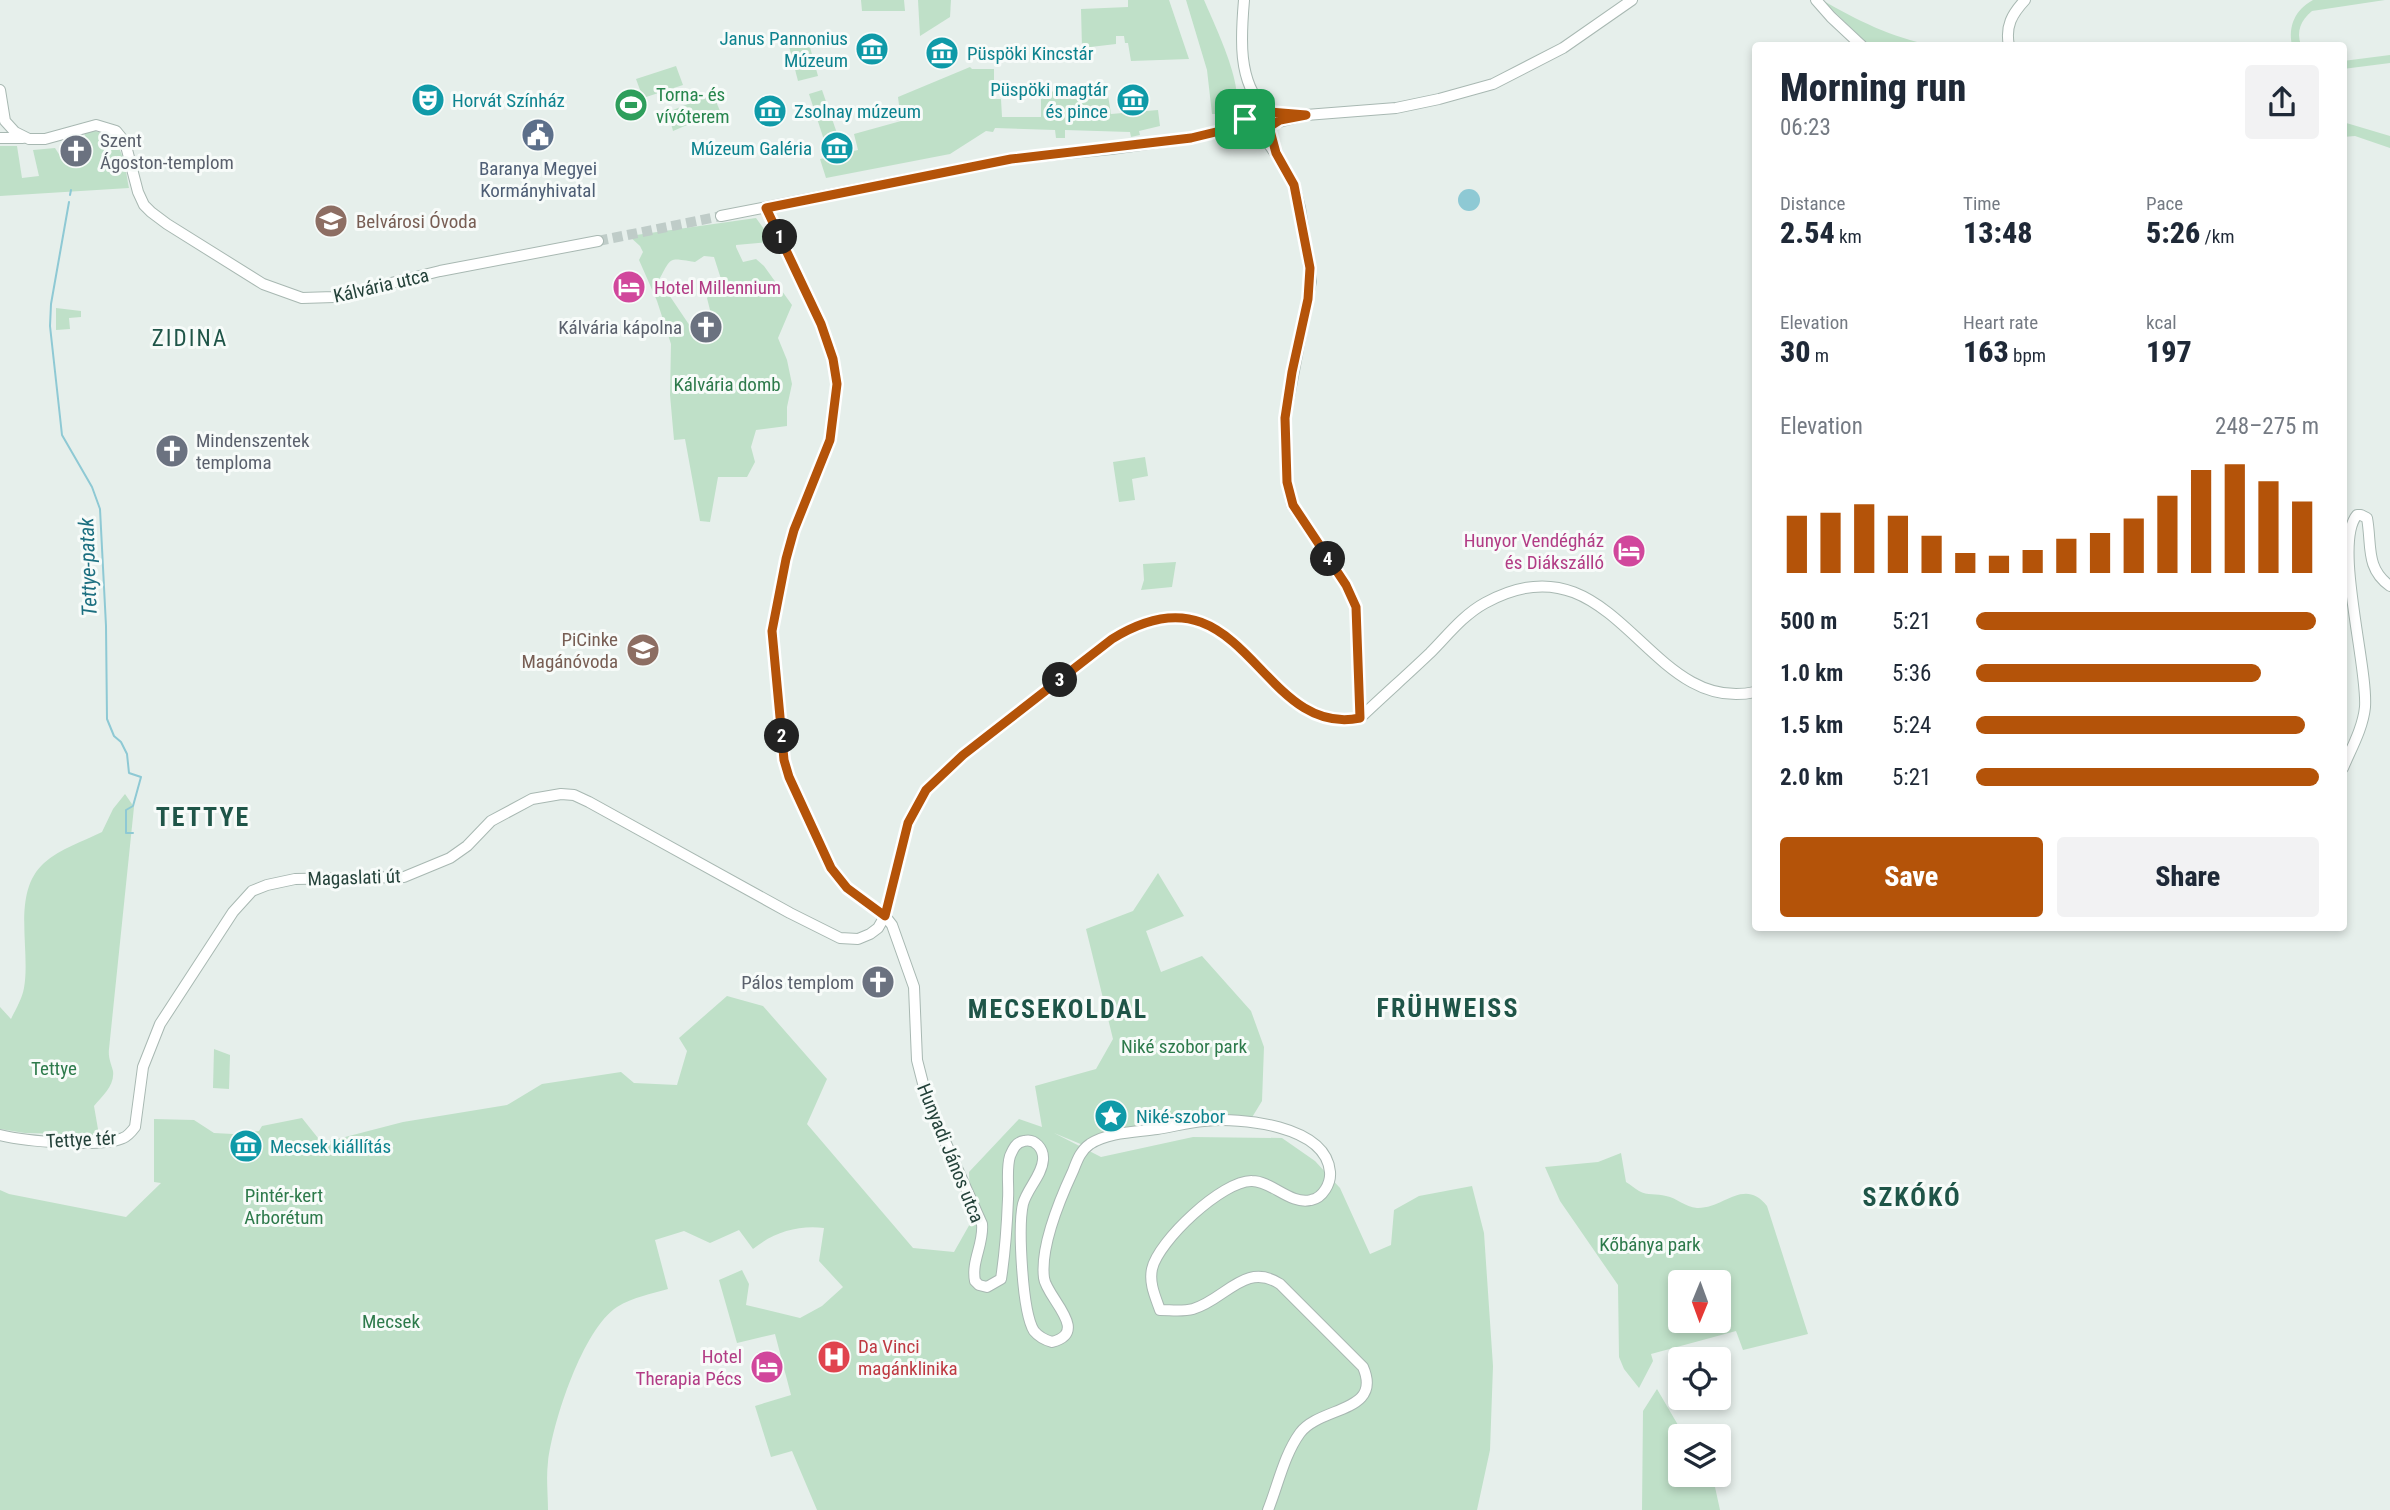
<!DOCTYPE html>
<meta charset="utf-8">
<style>
:root{--surface:#fff;--page:#f2f2f3;--text:#1f2937;--muted:#747a83;--accent:#b45309}
body{margin:0;font-family:"Roboto Condensed",sans-serif;background:var(--page);color:var(--text);height:100vh;display:flex;flex-direction:column;font-size:26px;white-space:nowrap}
*{box-sizing:border-box;margin:0}
p{font-size:23px;color:var(--muted)}
.icon{flex:none;width:38px;height:38px;fill:none;stroke:currentColor;stroke-width:2;stroke-linecap:round;stroke-linejoin:round}
.map{position:relative;flex:1;overflow:hidden}
.sheet{position:absolute;left:1752px;top:42px;width:595px;height:889px;display:flex;flex-direction:column;background:var(--surface);border-radius:7px;box-shadow:0 4px 10px #0003}
.sheet>*{flex:none}
.needle{width:46px;rotate:181deg}
.tools{position:absolute;left:1668px;top:1270px;display:grid;gap:14px}
.tools a{display:grid;place-items:center;width:63px;height:63px;border-radius:7px;background:var(--surface);box-shadow:0 4px 10px #0003;font-size:35px}
.pin{position:absolute;display:grid;place-items:center;width:60px;height:60px;color:#fff;margin:-30px;border-radius:14px;box-shadow:0 4px 10px #0006}
.km{position:absolute;width:35px;height:35px;margin:-18px;border-radius:50%;background:#222;color:#fff;font-size:19px;line-height:35px;text-align:center}
.round{display:grid;place-items:center;flex:none;width:74px;height:74px;border-radius:7px;background:var(--page)}
.overview{display:flex;align-items:center;justify-content:space-between;height:119px;padding:0 28px}
h1{font-size:38px;font-weight:800;line-height:52px}
.figures{display:grid;grid-template-columns:repeat(3,1fr);gap:10px;height:119px;padding:7px 28px}
.figures div{display:grid;align-content:center}
.figures b{font-size:30px;font-weight:800}
.figures small{font-size:19px;font-weight:400}
.figures p{font-size:19px}
.chart{height:196px;padding:14px 28px}
.chart p{display:flex;justify-content:space-between}
.chart svg{width:100%;height:126px;margin-top:7px;stroke:var(--accent);stroke-width:6}
.button{display:flex;gap:14px;margin-top:auto;padding:14px 28px}
.button a{flex:1;height:80px;border-radius:7px;background:var(--accent);color:#fff;font-size:28px;font-weight:800;line-height:80px;text-align:center}
.button a+a{background:var(--page);color:var(--text)}
ul{padding:0 28px;list-style:none;font-size:23px}
li{display:grid;grid-template-columns:112px 84px 1fr;align-items:center;height:52px}
li i{height:18px;border-radius:9px;background:var(--accent)}
.map>svg:first-child{display:block}
</style>
<div class="map">
<svg width="2390" height="1510" viewBox="0 0 2390 1510">
<rect width="100%" height="100%" fill="#e6efeb"/>
<g fill="#bfe0c8" fill-rule="evenodd">
<path d="M861 0H904L905 11H862Z"/>
<path d="M918 0H951L950 17 920 36Z"/>
<path d="M1128 0H1169L1189 59 1131 61 1128 43H1125L1124 36H1116V44L1082 48 1081 9 1128 7Z"/>
<path d="M1186 0H1204C1215 26 1246 88 1235 114H1212L1207 70Z"/>
<path d="M1822 0C1857 20 1892 38 1932 45H1869Z"/>
<path d="M2313 0H2385L2312 11C2301 20 2296 31 2301 45H2292C2288 26 2295 10 2313 0Z"/>
<path d="M808 40 818 76 798 81 789 46Z"/>
<path d="M2390 55V63L2343 69V61Z"/>
<path d="M676 66 683 85 643 98 636 79Z"/>
<path d="M970 67 972 69H994V99H1001L1002 117H1041V92L1107 89 1111 114 1158 110 1160 126 1139 131 1140 135 1131 137 1130 132 1065 130V138H1056L1055 130 995 128 993 132 986 131 950 154 826 178 820 159 858 150 854 134 901 121 898 97Z"/>
<path d="M822 90 839 139 825 143 809 94Z"/>
<path d="M713 94 720 111 673 131 668 112Z"/>
<path d="M2343 122 2390 136V148L2355 136 2343 137Z"/>
<path d="M95 131C124 138 124 162 129 188L0 196V146H17L22 178 39 176 33 150 55 148 66 165 91 153 84 133Z"/>
<path d="M756 218 767 233 771 242 736 245V247L743 262 756 259 764 266 792 305 778 338 787 360 792 384 787 407V426L756 430 751 447 755 462 747 477H718L710 522 700 521 685 439 674 440 670 395 671 344 657 301 639 260 643 252 640 246 629 236ZM704 256 714 257 721 279 716 282 712 292 707 298 714 326 708 333H698L692 329 659 280C672 256 668 258 695 262Z"/>
<path d="M56 308 81 311V317L69 318 70 329 56 330Z"/>
<path d="M1145 457 1148 476 1132 479 1135 500 1119 502 1113 462Z"/>
<path d="M1176 562 1172 587 1141 590 1144 580 1143 564Z"/>
<path d="M125 794 134 807 109 1049C108 1058 111 1063 113 1071 115 1086 102 1096 94 1106L99 1135 25 1133 0 1129V1007L11 1019C16 1009 22 999 24 988 31 949 11 893 44 863 61 848 82 842 102 832L113 809Z"/>
<path d="M1158 873 1184 916 1146 931 1161 972 1202 956 1251 1011 1264 1047 1262 1101 1251 1119 1211 1116 1083 1145 1054 1133 1101 1157 1193 1137 1282 1138 1315 1161 1340 1188 1370 1254 1391 1245 1394 1210 1419 1196 1472 1186 1484 1233 1493 1366 1490 1450 1477 1510H817L792 1451 771 1457 755 1406 791 1395 775 1334 737 1343 719 1280 742 1270 749 1284 746 1305 800 1318 822 1306 843 1287 819 1261 824 1228C798 1225 774 1232 753 1249L739 1230 710 1243 684 1231 655 1240 668 1289C651 1294 633 1297 617 1307 583 1329 553 1421 548 1462 546 1478 548 1494 548 1510H0V1190L9 1194 126 1217 161 1183 154 1182V1119L194 1120 214 1133 233 1134 259 1131 262 1126 302 1118 322 1143 403 1122 507 1105 542 1084 621 1072 634 1083 677 1085 687 1051 679 1038 727 996 763 1006 827 1079 807 1124 913 1248 954 1252 971 1222 969 1172 1019 1119 1042 1127 1035 1086 1096 1069 1113 1039 1086 929 1133 911Z"/>
<path d="M214 1049 230 1055 229 1089 213 1088Z"/>
<path d="M1621 1153 1626 1182C1631 1185 1634 1188 1639 1191 1647 1196 1657 1193 1666 1196 1677 1198 1685 1207 1697 1208 1724 1209 1744 1177 1767 1206L1808 1334 1743 1350 1736 1331 1651 1354 1653 1361 1639 1388 1624 1369 1619 1357 1618 1285 1560 1201 1545 1167 1598 1162ZM1680 1283H1718V1321H1680Z"/>
<path d="M1657 1389 1685 1437H1680V1475H1708L1715 1487 1720 1510H1642L1643 1411Z"/>
</g>
<circle fill="#8ec9d4" cx="1469" cy="200" r="11"/>
<g fill="none" stroke-linecap="round" stroke-linejoin="round">
<g stroke="#8ec9d4" stroke-width="2">
<path d="M70 195 71 190"/>
<path d="M69 202 51 304 50 326 62 435 92 487 100 509 106 626 107 719 114 736 121 742 127 754 129 773 141 777 133 806 126 810V833H133"/>
</g>
<path stroke="#bfccc8" stroke-width="10" stroke-dasharray="10 5" stroke-linecap="butt" d="M598 241 721 216"/>
<defs>
<g id="tertiary">
<path d="M1244 0C1241 35 1237 82 1265 109"/>
<path d="M1816 0 1831 17 1862 46"/>
<path d="M2009 46C2005 26 2012 14 2025 0"/>
<path d="M0 90 5 121 15 132 29 139H45L96 125 116 131 125 142 138 192 144 205 151 212 167 224 263 284 302 298 334 297 440 271 598 241"/>
<path d="M1271 124 1306 115 1396 108 1439 99 1493 84 1563 48 1632 0"/>
<path d="M1259 130 1266 129 1272 121 1269 112 1262 108 1253 111 1250 122 1254 128 1259 130 1284 166 1294 185 1300 208 1311 281 1285 418 1287 482 1292 505 1346 585 1356 607 1360 718"/>
<path d="M0 138H23"/>
<path d="M766 208 821 324 833 359 837 384 830 440 794 530 786 559 772 631 784 760 789 777 831 868 847 888 885 916 892 925 914 987 917 1060 928 1103 982 1224C984 1244 971 1261 975 1281L979 1285 987 1287 1001 1279C1005 1253 1007 1225 1008 1199 1009 1185 1006 1169 1010 1156 1013 1149 1016 1142 1024 1141 1035 1138 1044 1149 1043 1160 1042 1175 1027 1189 1023 1204 1018 1226 1022 1312 1034 1331 1039 1337 1045 1340 1052 1342 1091 1332 1046 1297 1044 1278 1040 1246 1060 1199 1073 1171 1077 1161 1080 1151 1090 1144 1108 1132 1136 1132 1157 1129 1172 1127 1188 1122 1204 1121 1240 1117 1326 1125 1330 1172 1331 1183 1323 1198 1311 1200 1290 1205 1272 1181 1252 1181 1223 1180 1158 1241 1152 1269 1149 1283 1155 1296 1160 1310 1171 1310 1182 1312 1193 1309 1225 1300 1245 1261 1280 1284L1363 1367C1383 1413 1320 1406 1300 1433 1284 1455 1278 1485 1268 1510"/>
<path d="M721 216 1011 159 1111 149 1191 138 1238 128H1254"/>
<path d="M2343 768C2351 749 2363 728 2365 707 2368 666 2333 543 2357 515H2361L2367 518C2372 545 2365 568 2390 586"/>
<path d="M0 1135C24 1141 101 1148 123 1138 128 1136 132 1131 135 1127L143 1067 160 1024 233 912 252 891 267 885 295 879 404 877 450 858 467 846 491 821 532 799 561 794 574 795 589 802 790 913 840 938 858 939 870 934 878 928 885 916 908 823 926 790 963 755 1112 639C1246 557 1258 740 1360 718 1383 696 1407 675 1430 653 1447 636 1463 615 1485 603 1615 531 1646 716 1755 692"/>
</g>
</defs>
<use href="#tertiary" stroke="#a8b8b2" stroke-width="12"/>
<use href="#tertiary" stroke="#fff" stroke-width="10"/>
</g>
<g fill="none" stroke-linecap="round" stroke-linejoin="round">
<defs>
<path id="route" d="M1259 108 1269 112 1306 115 1280 120 1269 127 1276 153 1294 185 1310 268 1308 299 1292 372 1285 418 1287 482 1293 505 1346 585 1356 607 1360 718C1258 739 1245 557 1112 639L963 755 926 790 908 823 885 916 847 888 831 868 789 777 784 760 772 631 786 559 794 530 830 440 837 384 833 359 821 324 766 208 1011 159 1191 138 1220 131 1245 119Z"/>
</defs>
<use href="#route" stroke="#fff" stroke-width="14"/>
<use href="#route" stroke="#b45309" stroke-width="9"/>
</g>
<defs>
<symbol id="museum-disc" viewBox="-11 -11 22 22"><circle r="9.5" fill="#0f9aa8" stroke="#f7fbf9"/><path d="M0-6L6-3V-2H-6V-3ZM-5-1h2V3h-2ZM-1-1h2V3h-2ZM3-1h2V3H3ZM-6 4H6V6H-6Z" fill="#fff"/></symbol>
<symbol id="theatre-disc" viewBox="-11 -11 22 22"><circle r="9.5" fill="#0f9aa8" stroke="#f7fbf9"/><path d="M-5-5.5Q0-4 5-5.5V0Q5 5 0 6Q-5 5-5 0ZM-3.3-2.5H-1v1.5H-3.3ZM1-2.5H3.3v1.5H1ZM-2.8 1Q0 5.5 2.8 1Z" fill="#fff"/></symbol>
<symbol id="stadium-disc" viewBox="-11 -11 22 22"><circle r="9.5" fill="#2e9e5b" stroke="#f7fbf9"/><path d="M0-5a6.5 5 0 1 0 0 10a6.5 5 0 1 0 0-10ZM-3.5-1.8h7v3.6h-7Z" fill="#fff"/></symbol>
<symbol id="civic-disc" viewBox="-11 -11 22 22"><circle r="9.5" fill="#5c6f8a" stroke="#f7fbf9"/><path d="M-.6-6.5H3V-4.5H.6V-3L4-1V1h2V6H-6V1h2V-1L-.6-3ZM-1.2 2.5V6h2.4V2.5Z" fill="#fff"/></symbol>
<symbol id="church-disc" viewBox="-11 -11 22 22"><circle r="9.5" fill="#6b7280" stroke="#f7fbf9"/><path d="M-1.2-6h2.4v3.5h3.3v2.4h-3.3V6h-2.4V-.1h-3.3v-2.4h3.3Z" fill="#fff"/></symbol>
<symbol id="school-disc" viewBox="-11 -11 22 22"><circle r="9.5" fill="#8d6e63" stroke="#f7fbf9"/><path d="M0-5L7-2L0 1L-7-2ZM-4 1L0 2.5L4 1V4Q0 6-4 4Z" fill="#fff"/></symbol>
<symbol id="hotel-disc" viewBox="-11 -11 22 22"><circle r="9.5" fill="#d1479c" stroke="#f7fbf9"/><path d="M-6-4.5h1.5V1H6V5H4.5V3h-9V5H-6ZM-4 0a1.8 1.8 0 1 1 3.6 0ZM.5 0V-2.5h3Q6-2.5 6 0Z" fill="#fff"/></symbol>
<symbol id="sight-disc" viewBox="-11 -11 22 22"><circle r="9.5" fill="#0f9aa8" stroke="#f7fbf9"/><path d="M0-6L1.8-2.2L6-1.7L2.9 1.2L3.7 5.4L0 3.3L-3.7 5.4L-2.9 1.2L-6-1.7L-1.8-2.2Z" fill="#fff"/></symbol>
<symbol id="hospital-disc" viewBox="-11 -11 22 22"><circle r="9.5" fill="#e0444e" stroke="#f7fbf9"/><path d="M-5-5h3v3.5h4V-5h3V5h-3V1.5h-4V5h-3Z" fill="#fff"/></symbol>
</defs>
<g fill-rule="evenodd">
<use href="#museum-disc" x="853" y="30" width="38" height="38"/>
<use href="#museum-disc" x="923" y="34" width="38" height="38"/>
<use href="#theatre-disc" x="409" y="81" width="38" height="38"/>
<use href="#museum-disc" x="1114" y="81" width="38" height="38"/>
<use href="#stadium-disc" x="612" y="86" width="38" height="38"/>
<use href="#museum-disc" x="751" y="92" width="38" height="38"/>
<use href="#civic-disc" x="519" y="116" width="38" height="38"/>
<use href="#museum-disc" x="818" y="129" width="38" height="38"/>
<use href="#church-disc" x="57" y="132" width="38" height="38"/>
<use href="#school-disc" x="312" y="202" width="38" height="38"/>
<use href="#hotel-disc" x="610" y="268" width="38" height="38"/>
<use href="#church-disc" x="687" y="308" width="38" height="38"/>
<use href="#church-disc" x="153" y="432" width="38" height="38"/>
<use href="#hotel-disc" x="1610" y="532" width="38" height="38"/>
<use href="#school-disc" x="624" y="631" width="38" height="38"/>
<use href="#church-disc" x="859" y="963" width="38" height="38"/>
<use href="#sight-disc" x="1092" y="1097" width="38" height="38"/>
<use href="#museum-disc" x="227" y="1127" width="38" height="38"/>
<use href="#hospital-disc" x="815" y="1338" width="38" height="38"/>
<use href="#hotel-disc" x="748" y="1348" width="38" height="38"/>
</g>
<g text-anchor="middle" stroke-width="6" stroke-linejoin="round" paint-order="stroke">
<g font-size="19" fill="#0d838f" stroke="#f7fbf9" text-anchor="start">
<text x="848" y="45" text-anchor="end">Janus Pannonius<tspan x="848" dy="22">Múzeum</tspan></text>
<text x="967" y="60">Püspöki Kincstár</text>
<text x="1108" y="96" text-anchor="end">Püspöki magtár<tspan x="1108" dy="22">és pince</tspan></text>
<text x="452" y="107">Horvát Színház</text>
<text x="794" y="118">Zsolnay múzeum</text>
<text x="812" y="155" text-anchor="end">Múzeum Galéria</text>
<text x="1136" y="1123">Niké-szobor</text>
<text x="270" y="1153">Mecsek kiállítás</text>
</g>
<g font-size="19" fill="#27864d" stroke="#f7fbf9" text-anchor="start">
<text x="656" y="101">Torna- és<tspan x="656" dy="22">vívóterem</tspan></text>
</g>
<g font-size="19" fill="#5b616d" stroke="#f7fbf9" text-anchor="start">
<text x="100" y="147">Szent<tspan x="100" dy="22">Ágoston-templom</tspan></text>
<text x="682" y="334" text-anchor="end">Kálvária kápolna</text>
<text x="196" y="447">Mindenszentek<tspan x="196" dy="22">temploma</tspan></text>
<text x="854" y="989" text-anchor="end">Pálos templom</text>
</g>
<g font-size="19" fill="#4e5e75" stroke="#f7fbf9">
<text x="538" y="175">Baranya Megyei<tspan x="538" dy="22">Kormányhivatal</tspan></text>
</g>
<g font-size="19" fill="#785e54" stroke="#f7fbf9" text-anchor="start">
<text x="356" y="228">Belvárosi Óvoda</text>
<text x="618" y="646" text-anchor="end">PiCinke<tspan x="618" dy="22">Magánóvoda</tspan></text>
</g>
<g font-size="19" fill="#24423a" stroke="#f7fbf9">
<text transform="translate(381 285) rotate(-13)" y="7">Kálvária utca</text>
<text transform="translate(354 877) rotate(-2)" y="7">Magaslati út</text>
<text transform="translate(81 1139) rotate(-3)" y="7">Tettye tér</text>
<text transform="translate(951 1153) rotate(68)" y="7">Hunyadi János utca</text>
</g>
<g font-size="19" fill="#b23c85" stroke="#f7fbf9" text-anchor="end">
<text x="654" y="294" text-anchor="start">Hotel Millennium</text>
<text x="1604" y="547">Hunyor Vendégház<tspan x="1604" dy="22">és Diákszálló</tspan></text>
<text x="742" y="1363">Hotel<tspan x="742" dy="22">Therapia Pécs</tspan></text>
</g>
<g font-size="19" fill="#2d7a4b" stroke="#f7fbf9">
<text x="727" y="391">Kálvária domb</text>
<text x="1184" y="1053">Niké szobor park</text>
<text x="54" y="1075">Tettye</text>
<text x="284" y="1202">Pintér-kert<tspan x="284" dy="22">Arborétum</tspan></text>
<text x="1650" y="1251">Kőbánya park</text>
<text x="391" y="1328">Mecsek</text>
</g>
<g font-size="19" fill="#be3a42" stroke="#f7fbf9" text-anchor="start">
<text x="858" y="1353">Da Vinci<tspan x="858" dy="22">magánklinika</tspan></text>
</g>
<g font-size="21" font-style="italic" fill="#1c6f80" stroke="#f7fbf9">
<text transform="translate(88 567) rotate(-92)" y="7">Tettye-patak</text>
</g>
<g font-size="23" letter-spacing="2" fill="#1f5548" stroke="#f7fbf9">
<text x="190" y="346">ZIDINA</text>
</g>
<g font-size="26" font-weight="bold" letter-spacing="2" fill="#1f5548" stroke="#f7fbf9">
<text x="203" y="826">TETTYE</text>
<text x="1448" y="1017">FRÜHWEISS</text>
<text x="1058" y="1018">MECSEKOLDAL</text>
<text x="1912" y="1206">SZKÓKÓ</text>
</g>
</g>
</svg>
<div class="tools">
<a><svg class="needle" viewBox="-14 -14 28 28"><path d="M0-13l5 13h-10z" fill="#e53935"/><path d="M0 13l5-13h-10z" fill="#747a83"/></svg></a>
<a><svg class="icon" aria-label="locate" viewBox="0 0 24 24"><circle cx="12" cy="12" r="6"/><path d="M12 2v4M12 18v4M2 12h4M18 12h4"/></svg></a>
<a><svg class="icon" aria-label="layers" viewBox="0 0 24 24"><path d="M12 4l9 5-9 5-9-5zM3 14l9 5 9-5"/></svg></a>
</div>
<div class="pin" style="left:1245px;top:119px;background:#1e9e55"><svg class="icon" aria-label="arrive" viewBox="0 0 24 24"><path d="M6 21V4h12l-3 4 3 4H6"/></svg></div>
<b class="km" style="left:780px;top:237px">1</b>
<b class="km" style="left:782px;top:736px">2</b>
<b class="km" style="left:1060px;top:680px">3</b>
<b class="km" style="left:1328px;top:559px">4</b>
<section class="sheet">
<div class="overview"><div><h1>Morning run</h1><p>06:23</p></div><a class="round"><svg class="icon" aria-label="share" viewBox="0 0 24 24"><path d="M12 15V3M7 8l5-5 5 5M5 13v7h14v-7"/></svg></a></div>
<div class="figures">
<div><p>Distance</p><b>2.54<small> km</small></b></div>
<div><p>Time</p><b>13:48</b></div>
<div><p>Pace</p><b>5:26<small> /km</small></b></div>
</div>
<div class="figures">
<div><p>Elevation</p><b>30<small> m</small></b></div>
<div><p>Heart rate</p><b>163<small> bpm</small></b></div>
<div><p>kcal</p><b>197</b></div>
</div>
<div class="chart"><p><span>Elevation</span>248–275 m</p>
<svg viewBox="0 0 160 44" preserveAspectRatio="none"><path d="M5 44V24M15 44V23M25 44V20M35 44V24M45 44V31M55 44V37M65 44V38M75 44V36M85 44V32M95 44V30M105 44V25M115 44V17M125 44V8M135 44V6M145 44V12M155 44V19"/></svg>
</div>
<ul>
<li><b>500 m</b>5:21<i style="width:99%"></i></li>
<li><b>1.0 km</b>5:36<i style="width:83%"></i></li>
<li><b>1.5 km</b>5:24<i style="width:96%"></i></li>
<li><b>2.0 km</b>5:21<i style="width:100%"></i></li>
</ul>
<div class="button"><a>Save</a><a>Share</a></div>
</section>
</div>
